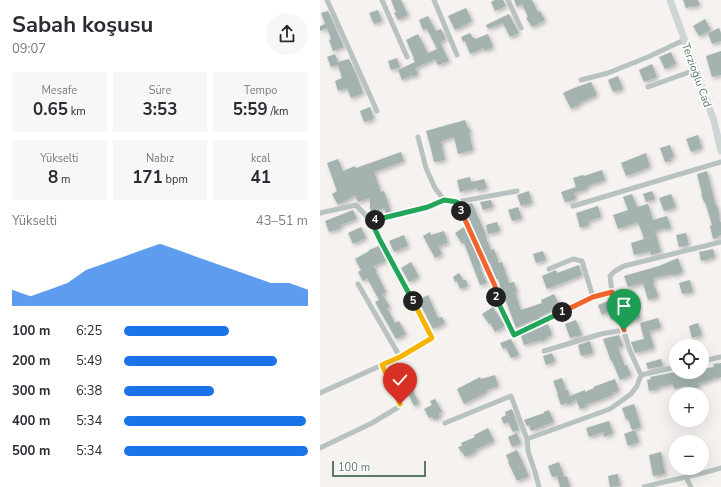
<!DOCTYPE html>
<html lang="tr">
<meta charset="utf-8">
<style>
:root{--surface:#fff;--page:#f7f7f7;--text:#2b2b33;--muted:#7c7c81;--accent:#1a73e8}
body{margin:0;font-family:"Nunito Sans",sans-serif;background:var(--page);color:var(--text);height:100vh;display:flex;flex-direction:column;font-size:15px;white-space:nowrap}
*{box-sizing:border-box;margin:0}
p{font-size:13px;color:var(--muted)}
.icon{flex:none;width:22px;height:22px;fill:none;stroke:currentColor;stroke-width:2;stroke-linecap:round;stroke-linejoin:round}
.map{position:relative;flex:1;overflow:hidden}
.drawer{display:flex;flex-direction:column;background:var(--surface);width:320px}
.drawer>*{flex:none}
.tools{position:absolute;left:349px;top:339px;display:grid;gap:8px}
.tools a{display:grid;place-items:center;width:40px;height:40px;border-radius:50%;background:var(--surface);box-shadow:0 4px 16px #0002;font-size:20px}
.scale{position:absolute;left:12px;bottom:10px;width:94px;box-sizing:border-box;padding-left:4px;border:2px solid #5a7870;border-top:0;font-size:11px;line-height:14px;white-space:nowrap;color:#5a7870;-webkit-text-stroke:3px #fff;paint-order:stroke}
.pin{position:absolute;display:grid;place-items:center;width:34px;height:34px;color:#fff;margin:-41px -17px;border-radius:50% 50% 50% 0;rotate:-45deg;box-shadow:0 0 4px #0007}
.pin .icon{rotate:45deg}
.km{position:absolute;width:20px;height:20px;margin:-10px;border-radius:50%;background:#222;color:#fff;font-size:11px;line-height:20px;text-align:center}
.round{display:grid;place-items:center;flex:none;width:42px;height:42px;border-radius:21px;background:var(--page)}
.overview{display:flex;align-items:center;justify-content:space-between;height:68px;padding:0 12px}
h1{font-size:22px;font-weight:700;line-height:30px}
.figures{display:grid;grid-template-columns:repeat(3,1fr);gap:6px;height:68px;padding:4px 12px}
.figures div{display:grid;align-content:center;border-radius:0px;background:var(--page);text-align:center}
.figures b{font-size:17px;font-weight:700}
.figures small{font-size:11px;font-weight:400}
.figures p{font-size:11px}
.chart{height:112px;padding:8px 12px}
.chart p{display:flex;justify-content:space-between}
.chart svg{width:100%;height:72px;margin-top:4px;fill:var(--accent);opacity:.7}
ul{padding:0 12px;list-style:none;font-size:13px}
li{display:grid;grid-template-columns:64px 48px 1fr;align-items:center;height:30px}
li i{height:10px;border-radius:5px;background:var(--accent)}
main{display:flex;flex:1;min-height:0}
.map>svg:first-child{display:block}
</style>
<main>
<section class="drawer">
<div class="overview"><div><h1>Sabah koşusu</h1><p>09:07</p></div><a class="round"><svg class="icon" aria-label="share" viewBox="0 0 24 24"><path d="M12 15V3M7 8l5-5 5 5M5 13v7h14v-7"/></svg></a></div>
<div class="figures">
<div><p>Mesafe</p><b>0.65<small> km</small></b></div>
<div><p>Süre</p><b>3:53</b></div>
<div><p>Tempo</p><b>5:59<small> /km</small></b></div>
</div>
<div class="figures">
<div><p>Yükselti</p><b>8<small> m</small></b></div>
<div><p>Nabız</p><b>171<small> bpm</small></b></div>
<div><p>kcal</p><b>41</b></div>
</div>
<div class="chart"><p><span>Yükselti</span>43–51 m</p>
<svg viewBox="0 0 160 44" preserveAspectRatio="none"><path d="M0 44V34L10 38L20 34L30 30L40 22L50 18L60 14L70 10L80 6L90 10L100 14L110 18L120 22L130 26L140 30L150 30L160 34V44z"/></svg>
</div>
<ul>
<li><b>100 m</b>6:25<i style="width:57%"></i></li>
<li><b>200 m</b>5:49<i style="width:83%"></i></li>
<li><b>300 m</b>6:38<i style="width:49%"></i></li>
<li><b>400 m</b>5:34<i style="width:99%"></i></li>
<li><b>500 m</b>5:34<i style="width:100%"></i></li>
</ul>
</section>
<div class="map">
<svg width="401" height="487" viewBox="0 0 401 487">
<defs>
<filter id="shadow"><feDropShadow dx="2" dy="2" stdDeviation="2" flood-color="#0004"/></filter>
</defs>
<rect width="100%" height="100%" fill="#f5f2f0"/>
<g fill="#a4b3af" filter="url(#shadow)">
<path d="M71 0H81L88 15 78 20 74 13 76 12Z"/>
<path d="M175 0H183L186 6 175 11 171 2Z"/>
<path d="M194 0H212L218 12 220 11 225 20 212 27 206 18 208 17 202 4 197 7Z"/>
<path d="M363 0H378L380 5 373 7V6L366 8Z"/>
<path d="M146 8 152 21 135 30 128 16Z"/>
<path d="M58 10 62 21 54 24 49 13Z"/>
<path d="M8 11 24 47 13 51 9 40 11 39 7 28 0 31V26L5 24 1 13Z"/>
<path d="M189 14 199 33 190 37 183 23 168 29 166 25Z"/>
<path d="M108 16 116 31 121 29 126 39 120 42 129 61 118 65 115 59 95 68 98 74 93 77 92 75 82 80 78 70 95 62 93 58H94L86 40 98 34 108 53 117 49 107 29 103 30 99 20Z"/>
<path d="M385 19 391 30 379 36 373 26Z"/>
<path d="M399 28 401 33V41L392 44 388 33Z"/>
<path d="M150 33 153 38 154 37 155 39 168 34 173 47 164 51 163 48 150 54 145 41 143 42 141 37Z"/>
<path d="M401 51V75L392 77 386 56Z"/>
<path d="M351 52 356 64 345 69 339 57Z"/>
<path d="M15 54 18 62 29 59 37 76 43 93 31 98 27 88 18 91 15 81 22 78 18 65 11 67 7 57Z"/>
<path d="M77 58 80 67 71 70 68 61Z"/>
<path d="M332 64 337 77 324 82 319 70Z"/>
<path d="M298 76 303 89 293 92 288 80Z"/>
<path d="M271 82 277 95 259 103 260 104 251 109 243 93 254 88Z"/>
<path d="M50 107 54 119 44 122 40 111Z"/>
<path d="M145 120 148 128H149L151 132 149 133 153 150 138 154 134 137 121 141 125 160 114 162 110 145 106 131Z"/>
<path d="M378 135 382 148 371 152 366 139Z"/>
<path d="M350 145 354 157 350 158 351 161 345 162 340 148Z"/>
<path d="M81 152 84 161 54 172 61 192 64 191 71 212 66 213 64 208 52 213 50 208V198L38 202 35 195 18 205 12 194 17 191 7 163 18 159 23 171 35 166 36 168Z"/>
<path d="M326 153 330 167 306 176 301 163Z"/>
<path d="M282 170 285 180 267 186V189L254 193 256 199 245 202 241 192 256 187 253 178 263 175 264 176Z"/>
<path d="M387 171 396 206 397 205 400 217H399L401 223V235L398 236 399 237 393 239 390 226 392 225 385 202H384L381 194H382L377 174Z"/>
<path d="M150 177 151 182 164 179 167 188 158 191 157 188 140 192 137 180Z"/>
<path d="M209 191 212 203 201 206 197 195Z"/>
<path d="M332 191 335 199 326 202 323 194Z"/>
<path d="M312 194 317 207 328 204 333 220 347 216 351 228 345 230V228L335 231 341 252 331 255 330 251 314 255 311 243 324 239 318 222 298 229 293 215 308 210 303 197Z"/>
<path d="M351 194 356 207 344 211 339 198Z"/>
<path d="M171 200 173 207 163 210 160 202Z"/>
<path d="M152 203 166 235H165L171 250 174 249 179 263 182 262 189 283 194 282 197 292H195L201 310 222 303 221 300 234 294 240 307 219 317 220 319 214 321 213 320 196 328 184 296H183L178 279H176L170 263H169L143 205Z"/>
<path d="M278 206 281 217 268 221 269 225 260 228 256 213Z"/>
<path d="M198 207 202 218 192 221 188 210Z"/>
<path d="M33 210 37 219 20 225 21 228 9 232 5 221Z"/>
<path d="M177 222 180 231 168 234 166 225Z"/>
<path d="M41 227 46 238 33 244 28 233Z"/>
<path d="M144 227 162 266 160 267 167 283 160 285 144 243 142 244 135 233Z"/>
<path d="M124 231 128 243 118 246 122 254 115 258 103 236 110 232 111 235Z"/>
<path d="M366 233 369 245 359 247 356 235Z"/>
<path d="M84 235 88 246 74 252 69 241Z"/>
<path d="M59 246 66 261 53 266 57 271 56 272 66 292 62 294 70 307 67 308 75 323 79 321 86 334 76 339 55 302 59 300 47 278 43 281 38 272 41 270 35 259 49 251V250Z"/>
<path d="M393 249 395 257 381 261 379 252Z"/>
<path d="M223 251 226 260 216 263 213 254Z"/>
<path d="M358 258 363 272 353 276V274L333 278 334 283H333L335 289H336L338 297 328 300 323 283 308 287 304 276 339 266Z"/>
<path d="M91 262 99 277 89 282 81 268Z"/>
<path d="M259 265 262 275 227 289 222 276 236 270 237 273Z"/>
<path d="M139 273 143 280H146L148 286 140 289 137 281 135 282 133 277Z"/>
<path d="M370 280 373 292 362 294 359 283Z"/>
<path d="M108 295 118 318 122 317 125 323 113 329 98 300Z"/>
<path d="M290 300 296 318 291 320 288 312 282 315 278 305Z"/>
<path d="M317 306 321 319 306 323 302 310Z"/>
<path d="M173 307 185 326 175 332 170 323 169 324 162 314Z"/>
<path d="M338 318 341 328 329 331 334 348 315 353 311 342 324 339 320 323Z"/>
<path d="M256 320 262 335 256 337V336L250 338 245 324Z"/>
<path d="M378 323 382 335 372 338 369 326Z"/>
<path d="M228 324 232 335 225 338 226 340 221 341 220 340 204 345 201 336Z"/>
<path d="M299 335 303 346 298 348 305 366 307 365 311 375 300 380 292 361H291L283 339Z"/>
<path d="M191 339 199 355 191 358 186 348 183 349 180 343Z"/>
<path d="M270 341 273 353 261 356 258 345Z"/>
<path d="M232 353 235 361 226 365 223 356Z"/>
<path d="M341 359 343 366 328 369 326 363Z"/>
<path d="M78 362 99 403 94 406 75 367 69 370 67 367Z"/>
<path d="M401 363V377L391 379V380L378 384 379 387 367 390 366 386 354 389 353 384 338 387 339 389 329 391 327 380 331 379 330 377 355 372H360L361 374 367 372H382V369L394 367 393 364Z"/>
<path d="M175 375 178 386 166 390 167 392 144 404 137 389 160 377 161 379Z"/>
<path d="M242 378 246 390H248L250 396 265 390V392L274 388 273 387 295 379 299 391 292 393 293 395 265 405 266 407 260 409 256 399 250 404H248L246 403 241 405 237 394H238L233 381Z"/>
<path d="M115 399 122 412 119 414 120 417 114 420 112 417 109 418 104 409 112 405 110 401Z"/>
<path d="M314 404 321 427 312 430 308 419 306 420 302 408Z"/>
<path d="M192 409 199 430 193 432 188 422 184 424 181 418 186 415 185 412Z"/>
<path d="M229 410 234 422 229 424H228L211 431 209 425 207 426 204 420 224 413V412Z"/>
<path d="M289 421 293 433 284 437 283 432 269 437 266 428Z"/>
<path d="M168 428 174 441 155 450 156 452 145 457 142 452H141L138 447 142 446 141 443 155 437 154 435Z"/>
<path d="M315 430 319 442 308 446 304 434Z"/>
<path d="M197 433 201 443 192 447 188 437Z"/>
<path d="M197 450 209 476 197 481 188 462H189L186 455Z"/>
<path d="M341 452 345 474 333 476 329 455Z"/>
<path d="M239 462 244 477 247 476 250 487H240L237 476 232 477 228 466Z"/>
<path d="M298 474 300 486 290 487 288 476Z"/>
</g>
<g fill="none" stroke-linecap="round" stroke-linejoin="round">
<g stroke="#b8c2c0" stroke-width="5">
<path d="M7 0 57 111"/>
<path d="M62 0 87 57"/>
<path d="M114 0 137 55"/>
<path d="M188 0 201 28"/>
<path d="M261 80 288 73 328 57 364 40"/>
<path d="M328 87 375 70"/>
<path d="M98 137 106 168 115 188 124 200 137 202 197 191"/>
<path d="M137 202 175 286 177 300 195 335 273 297 292 292"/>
<path d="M253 206 401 162"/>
<path d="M0 213 36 205 51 221 60 240 74 264 112 338 80 357 0 393"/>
<path d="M51 221 108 207 124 200"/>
<path d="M229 269 253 259 262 261 273 297"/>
<path d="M38 284 80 357"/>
<path d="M224 351 281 334 304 330"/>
<path d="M382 361 401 357"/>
<path d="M321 375 356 367"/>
<path d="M125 423 191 396 207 439"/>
<path d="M0 448 52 423 77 408 80 404 62 365"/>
<path d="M366 477 371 487"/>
<path d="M219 487 215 472 208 451 207 439 290 409 311 394 317 386 321 375 310 351 292 292 290 276 295 271 304 266 401 242"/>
<path d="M324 487C349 480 376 476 401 468"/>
</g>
<path stroke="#ced6d5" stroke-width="7" d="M350 0 394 121 401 151"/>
</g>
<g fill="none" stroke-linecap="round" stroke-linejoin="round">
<defs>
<path id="split-1" d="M242 312 273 297 292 292 304 330"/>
<path id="split-2" d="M176 297 177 300 194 335 242 312"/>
<path id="split-3" d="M141 211 175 286 176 297"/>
<path id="split-4" d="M55 220 108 207 124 200 137 202 141 211"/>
<path id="split-5" d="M55 220 51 221 60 240 93 301"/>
<path id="split-6" d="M66 363 80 357 112 338 93 301"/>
<path id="split-7" d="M66 363 62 365 80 404"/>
</defs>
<use href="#split-1" stroke="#fff" stroke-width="8"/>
<use href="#split-2" stroke="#fff" stroke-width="8"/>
<use href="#split-3" stroke="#fff" stroke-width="8"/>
<use href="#split-4" stroke="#fff" stroke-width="8"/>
<use href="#split-5" stroke="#fff" stroke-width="8"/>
<use href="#split-6" stroke="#fff" stroke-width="8"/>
<use href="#split-7" stroke="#fff" stroke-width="8"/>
<use href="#split-1" stroke="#f0652b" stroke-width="5"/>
<use href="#split-2" stroke="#22a559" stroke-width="5"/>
<use href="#split-3" stroke="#f0652b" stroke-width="5"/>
<use href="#split-4" stroke="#22a559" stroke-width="5"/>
<use href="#split-5" stroke="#22a559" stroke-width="5"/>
<use href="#split-6" stroke="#f5b400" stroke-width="5"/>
<use href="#split-7" stroke="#f5b400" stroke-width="5"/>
</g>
<g text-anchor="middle" stroke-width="4" stroke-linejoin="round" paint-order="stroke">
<g font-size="11" fill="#5a7870" stroke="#fff">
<text transform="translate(377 75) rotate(70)" y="4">Terzioğlu Cad</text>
</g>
</g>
</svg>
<div class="tools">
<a><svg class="icon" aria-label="locate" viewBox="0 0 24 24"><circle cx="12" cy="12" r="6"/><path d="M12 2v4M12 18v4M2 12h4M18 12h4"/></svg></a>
<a>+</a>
<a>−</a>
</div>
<div class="scale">100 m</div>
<div class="pin" style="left:304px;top:330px;background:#1e9e55"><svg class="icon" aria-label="arrive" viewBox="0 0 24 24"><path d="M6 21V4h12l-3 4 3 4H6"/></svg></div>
<div class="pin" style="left:80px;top:404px;background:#d93025"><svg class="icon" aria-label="check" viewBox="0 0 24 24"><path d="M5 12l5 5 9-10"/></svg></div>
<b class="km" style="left:242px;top:312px">1</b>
<b class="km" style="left:176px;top:297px">2</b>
<b class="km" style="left:141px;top:211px">3</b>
<b class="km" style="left:55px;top:220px">4</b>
<b class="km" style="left:93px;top:301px">5</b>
</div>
</main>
